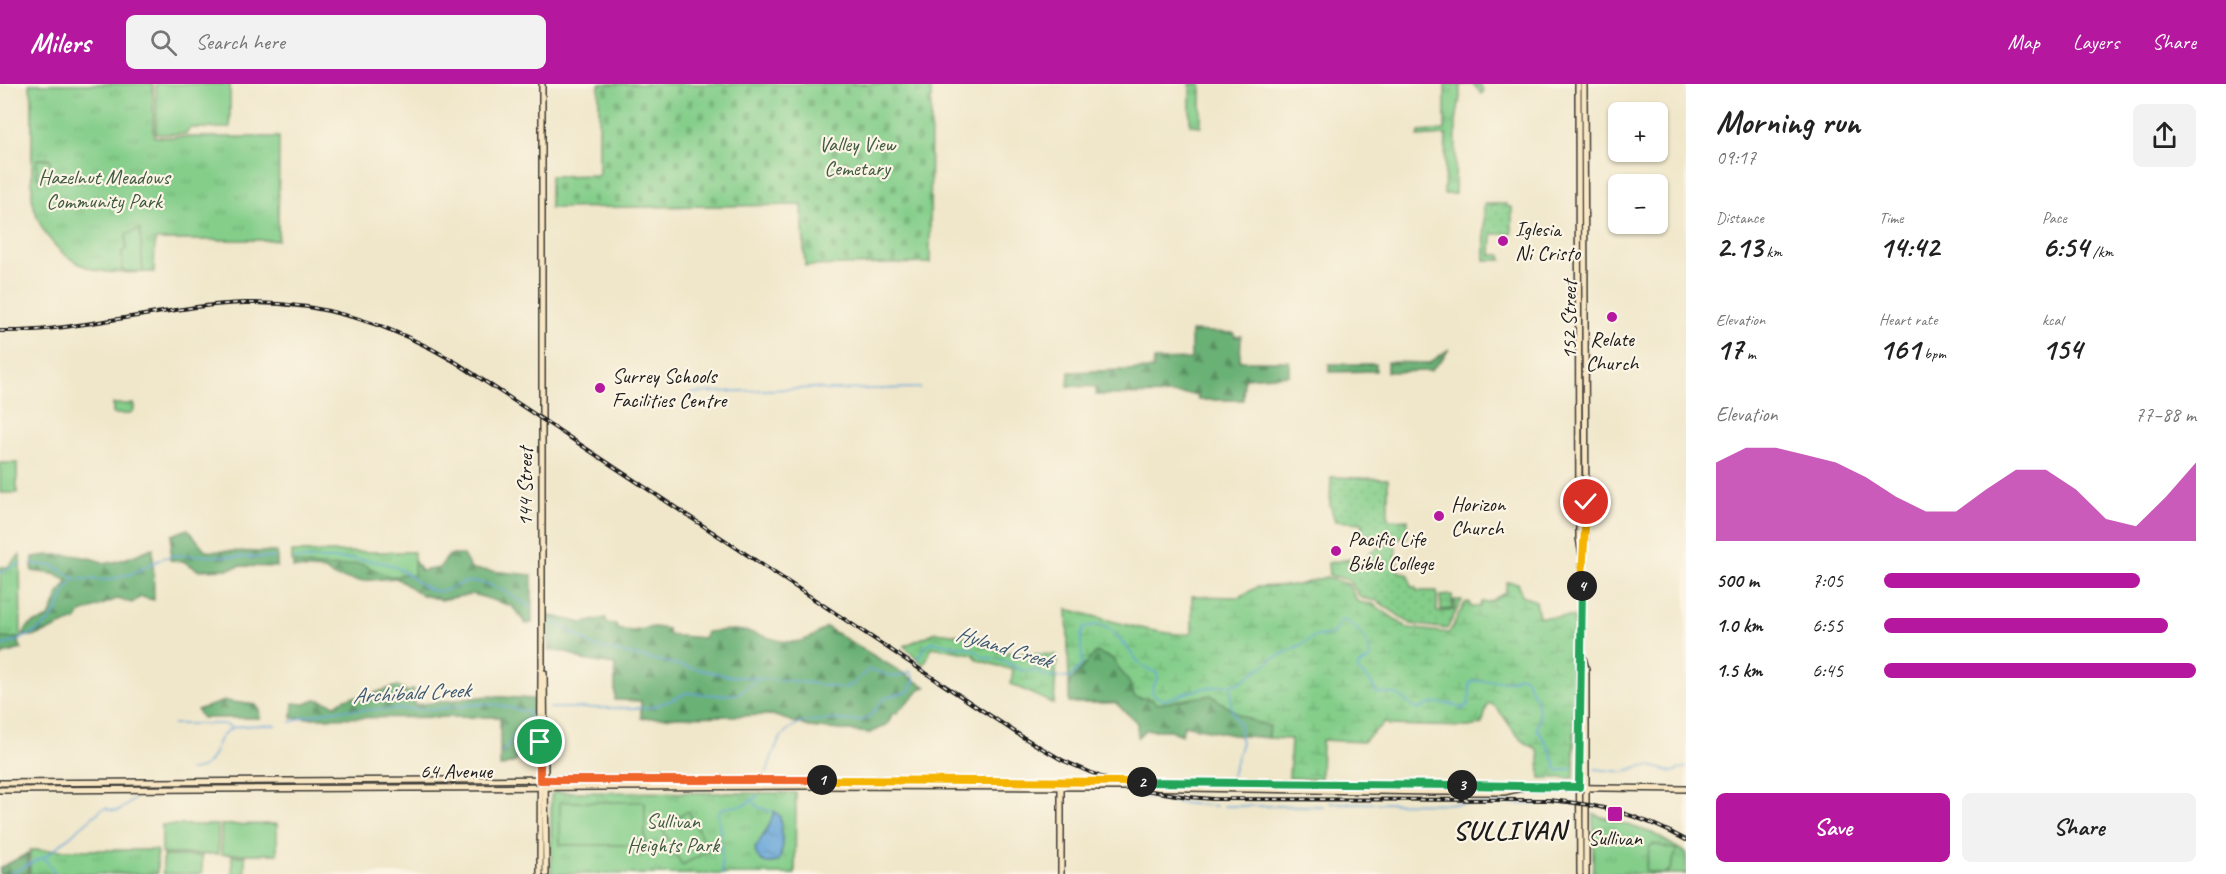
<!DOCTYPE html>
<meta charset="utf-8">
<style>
:root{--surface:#fff;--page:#f2f2f2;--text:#222;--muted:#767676;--accent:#b5179e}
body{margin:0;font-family:Caveat,sans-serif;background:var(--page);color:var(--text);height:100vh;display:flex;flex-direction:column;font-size:22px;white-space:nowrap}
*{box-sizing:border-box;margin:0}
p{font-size:20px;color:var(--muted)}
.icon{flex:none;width:33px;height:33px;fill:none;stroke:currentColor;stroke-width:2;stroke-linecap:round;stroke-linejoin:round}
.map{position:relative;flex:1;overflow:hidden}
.details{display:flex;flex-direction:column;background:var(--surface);width:540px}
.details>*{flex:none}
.controls{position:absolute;left:1608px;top:18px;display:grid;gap:12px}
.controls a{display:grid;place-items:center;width:60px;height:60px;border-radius:9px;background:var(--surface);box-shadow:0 2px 4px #0004;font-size:30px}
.pin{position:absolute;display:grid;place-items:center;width:51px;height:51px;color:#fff;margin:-26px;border:3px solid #fff;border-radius:50%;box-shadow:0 2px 6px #0007}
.km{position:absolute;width:30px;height:30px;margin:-15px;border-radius:50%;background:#222;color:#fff;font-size:16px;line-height:30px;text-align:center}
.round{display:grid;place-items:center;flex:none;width:63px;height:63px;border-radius:9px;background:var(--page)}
.head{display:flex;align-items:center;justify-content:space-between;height:102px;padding:0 30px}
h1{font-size:33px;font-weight:700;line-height:45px}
.figures{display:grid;grid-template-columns:repeat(3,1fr);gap:9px;height:102px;padding:6px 30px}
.figures div{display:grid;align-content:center}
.figures b{font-size:30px;font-weight:700}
.figures small{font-size:16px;font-weight:400}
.figures p{font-size:16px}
.chart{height:168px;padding:12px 30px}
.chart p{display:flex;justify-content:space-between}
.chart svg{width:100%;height:108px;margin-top:6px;fill:var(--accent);opacity:.7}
.action{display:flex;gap:12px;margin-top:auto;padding:12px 30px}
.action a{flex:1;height:69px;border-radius:9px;background:var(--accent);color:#fff;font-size:24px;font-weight:700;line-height:69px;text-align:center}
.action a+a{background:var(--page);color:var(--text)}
ul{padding:0 30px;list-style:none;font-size:20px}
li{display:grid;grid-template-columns:96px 72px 1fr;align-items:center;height:45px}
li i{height:15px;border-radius:8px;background:var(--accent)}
header{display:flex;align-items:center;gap:36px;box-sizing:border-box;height:84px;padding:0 30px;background:var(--accent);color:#fff}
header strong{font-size:28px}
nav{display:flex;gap:33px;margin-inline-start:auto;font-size:21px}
.search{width:420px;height:54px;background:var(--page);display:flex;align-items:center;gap:15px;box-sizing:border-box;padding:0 21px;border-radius:9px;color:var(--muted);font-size:22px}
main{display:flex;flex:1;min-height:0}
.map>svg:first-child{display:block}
</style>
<header>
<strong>Milers</strong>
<div class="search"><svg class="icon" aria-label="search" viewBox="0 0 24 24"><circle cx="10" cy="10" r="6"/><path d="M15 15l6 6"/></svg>Search here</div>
<nav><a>Map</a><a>Layers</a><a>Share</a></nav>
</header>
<main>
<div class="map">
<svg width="1686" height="790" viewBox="0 0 1686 790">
<defs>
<pattern id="grass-dots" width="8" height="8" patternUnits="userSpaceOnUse" patternTransform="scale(1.5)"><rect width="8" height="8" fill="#84ce8a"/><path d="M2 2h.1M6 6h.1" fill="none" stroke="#71b076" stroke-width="1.8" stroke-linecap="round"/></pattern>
<pattern id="forest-firs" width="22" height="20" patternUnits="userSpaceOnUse" patternTransform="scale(1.5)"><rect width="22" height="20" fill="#6bb176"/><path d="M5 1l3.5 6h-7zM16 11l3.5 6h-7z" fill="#578f60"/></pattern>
<pattern id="wetland-marsh" width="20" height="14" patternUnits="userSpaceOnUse" patternTransform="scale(1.5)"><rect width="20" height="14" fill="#84ce8a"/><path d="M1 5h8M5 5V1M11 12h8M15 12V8" fill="none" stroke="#71b076"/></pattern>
<pattern id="cemetery-stones" width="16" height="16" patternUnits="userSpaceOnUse" patternTransform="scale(1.5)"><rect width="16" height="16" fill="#84ce8a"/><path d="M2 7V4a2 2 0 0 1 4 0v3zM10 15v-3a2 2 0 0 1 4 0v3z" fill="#71b076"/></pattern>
<pattern id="park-tufts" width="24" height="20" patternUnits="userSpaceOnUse" patternTransform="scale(1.5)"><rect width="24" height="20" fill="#84ce8a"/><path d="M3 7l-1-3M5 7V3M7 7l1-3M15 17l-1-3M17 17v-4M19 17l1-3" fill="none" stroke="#71b076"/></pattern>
<pattern id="water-ripples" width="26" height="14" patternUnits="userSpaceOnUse" patternTransform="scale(1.5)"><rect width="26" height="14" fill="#66a5d8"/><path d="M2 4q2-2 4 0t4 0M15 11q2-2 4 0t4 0" fill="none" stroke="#5386ae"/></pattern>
</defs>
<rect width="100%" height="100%" fill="#fcf5e5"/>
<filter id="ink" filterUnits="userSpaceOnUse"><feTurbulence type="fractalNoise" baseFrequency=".0167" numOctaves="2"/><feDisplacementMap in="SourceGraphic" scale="12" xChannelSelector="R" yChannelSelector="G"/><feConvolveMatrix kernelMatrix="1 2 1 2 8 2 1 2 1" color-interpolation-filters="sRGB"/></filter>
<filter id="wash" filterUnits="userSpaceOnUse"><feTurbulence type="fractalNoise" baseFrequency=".008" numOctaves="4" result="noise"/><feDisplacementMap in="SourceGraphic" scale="24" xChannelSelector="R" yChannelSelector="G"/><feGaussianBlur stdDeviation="1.35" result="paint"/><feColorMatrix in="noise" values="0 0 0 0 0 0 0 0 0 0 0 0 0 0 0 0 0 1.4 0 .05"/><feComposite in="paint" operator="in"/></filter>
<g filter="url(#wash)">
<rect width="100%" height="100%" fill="#f0e7ca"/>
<g fill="url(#grass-dots)" stroke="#507553" stroke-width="1.5">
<path d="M1484 120H1507V123H1512V150H1492L1491 171H1501L1502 176H1485Z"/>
<path d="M1331 393 1388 395V435L1408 436 1407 453C1391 457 1377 454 1361 449L1362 439 1335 437 1330 421Z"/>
<path d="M1389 458 1395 459 1398 487 1409 491 1411 503H1416L1417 507H1437V528L1454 526V516H1462L1447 545 1411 540 1377 517 1361 514 1348 496 1329 491 1328 479 1356 474 1368 476 1370 468Z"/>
</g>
<g fill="url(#forest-firs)" stroke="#446649" stroke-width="1.5">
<path d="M1191 247 1234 249 1235 253 1241 252 1240 277H1289V291L1244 294 1243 316H1198L1197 310 1096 311V303L1068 302 1069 288 1153 285 1154 276 1191 275Z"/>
<path d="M1449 265 1443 274 1431 287 1387 288V278L1429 279Z"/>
<path d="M1329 280H1376V287L1329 288Z"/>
<path d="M188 445 206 467 277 468V483L240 482 228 485 198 486 183 477 170 476 172 451Z"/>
<path d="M153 464 154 516 141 513 132 519 117 515 81 529 75 537C58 540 39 556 23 551 32 531 40 543 49 532 54 526 55 516 59 509 62 505 65 501 68 497L54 490 32 487 33 473C51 470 72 470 90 474 96 475 102 479 108 479 126 477 137 469 153 464Z"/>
<path d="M294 470H410L421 487 439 484 449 471H463L471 485 532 491V539L526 540 512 522 473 510 441 516 420 510 396 494 360 497 334 493 325 486 293 484Z"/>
<path d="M547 531 583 539 606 534V539L616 540 617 545 633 547 654 543 668 545 669 551 704 554 706 548C716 547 726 546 735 546 773 548 789 574 826 543L926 603 921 604C912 617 906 617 897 629L892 630 888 640 870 649 809 643 772 631 641 634V617L615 616V581L582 576 567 568 548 567Z"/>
<path d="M0 544H11L22 565 3 570 0 574Z"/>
<path d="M1095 568 1112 574 1129 598 1135 613 1152 615 1157 620 1211 611C1230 625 1247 637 1270 642L1269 654 1233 651 1184 641 1182 651 1170 646H1145L1138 653 1137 639C1130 631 1123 627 1116 619H1069V599Z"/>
<path d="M398 602 408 608 414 605V621L488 612 534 615V657L521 667 515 678 500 683V633L292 634 293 619 305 620 317 615 336 621C343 614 355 611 365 614 375 607 386 606 398 602Z"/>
<path d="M225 617 256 621 259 625 260 634H202L197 626Z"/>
<path d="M28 769V790H0V784Z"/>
</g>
<g fill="url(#wetland-marsh)" stroke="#507553" stroke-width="1.5">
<path d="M1326 493 1348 500 1358 518 1373 520 1408 544 1449 549 1465 519 1469 518 1471 523H1480L1481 518H1489L1505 509 1507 498 1518 499 1522 512 1536 517 1539 533H1574V694H1540L1539 670 1536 664C1511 654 1511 636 1492 620H1488L1482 640 1469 643 1389 641 1385 638 1363 658 1322 656 1321 695 1289 694 1291 655 1269 654 1270 642C1246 637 1230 625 1211 611L1157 620 1152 615 1135 613 1129 598 1112 574 1096 568 1069 599 1067 525C1087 530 1179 558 1192 548V512L1240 513 1257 503 1298 501Z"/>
<path d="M936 548 975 553 1001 568 1057 571 1054 620 1011 600 1013 586 978 576 973 570 932 563 924 581 904 562Z"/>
</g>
<path fill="url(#cemetery-stones)" stroke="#507553" stroke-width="1.5" d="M599 0H931L930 179 805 182 802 121 550 124V92L599 91Z"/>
<g fill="url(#park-tufts)" stroke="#507553" stroke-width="1.5">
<path d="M29 0H153L154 53H279L278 156H155L154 188C139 188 122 189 107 188 67 183 38 152 32 113V13Z"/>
<path d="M1190 0H1201V42L1190 41Z"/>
<path d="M1445 0H1480L1484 7 1482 10 1473 0 1460 1V13L1456 38 1455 110H1444L1446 51 1418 53 1419 48 1445 46Z"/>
<path d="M113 320H134V326L129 330H113Z"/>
<path d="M292 468H414V492L404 490C388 498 376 484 361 480 355 478 349 482 343 482 326 483 308 482 292 478Z"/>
<path d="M20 471 21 554H0V483H8Z"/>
<path d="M1452 511V525L1441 526 1440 512Z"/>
<path d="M554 708 796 709 795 790H551V712Z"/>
<path d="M1593 730 1652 749 1686 769V790H1593Z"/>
<rect x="30" y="766" width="127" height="24"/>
</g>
<g fill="#84ce8a" stroke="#507553" stroke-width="1.5">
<path d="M156 0H230V44H190L185 50H156Z"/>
<rect x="37" y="75" width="13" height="18"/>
<path d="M140 145 143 188 122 187V167L126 166V151Z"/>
<rect x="0" y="379" width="17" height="30"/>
<rect x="560" y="718" width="85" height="43"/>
<path d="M688 727 709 767 682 781 661 742Z"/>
<path d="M277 740V770H221V741Z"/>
<rect x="162" y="741" width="56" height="29"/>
<path d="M1653 760 1677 766 1670 786 1663 790 1645 787 1650 762Z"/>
<rect x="163" y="772" width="39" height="18"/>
<rect x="232" y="772" width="13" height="18"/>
</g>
<path fill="url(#water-ripples)" stroke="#41607a" stroke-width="1.5" d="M774 727 780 732 783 762 779 777C767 782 757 778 755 765L770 740Z"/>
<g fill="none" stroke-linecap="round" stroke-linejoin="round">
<g stroke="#66a5d8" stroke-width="1.5">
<path d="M691 309 817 304 826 306 920 304"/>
<path d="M294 475C325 476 361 472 391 481 407 486 420 505 436 507 447 509 456 500 467 498 489 495 512 512 531 523"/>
<path d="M31 480 54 482 76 495 108 496 131 490 163 474 175 471 275 474"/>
<path d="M0 489 21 479"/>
<path d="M552 536 596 563 729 592 794 597 844 604 853 600 868 586C884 587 896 599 910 587L915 596 908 608C902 610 891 610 885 614 877 620 874 633 863 636 856 638 846 636 839 636 791 636 781 640 767 688"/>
<path d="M0 562C20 557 51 544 59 523 64 511 65 503 76 495"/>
<path d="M917 575 927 561 932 558 971 564 984 573 1004 577 1023 587 1036 586 1046 593 1070 594 1082 580 1081 552 1084 543 1098 541 1111 545 1142 582 1157 589 1158 594C1151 606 1147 610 1164 616L1199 605 1239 599 1274 574 1301 561 1313 553 1333 550 1339 538 1345 536C1361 548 1369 554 1370 575L1358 582V587L1369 596 1377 609 1397 610 1417 626 1433 619 1452 620 1461 625 1468 621 1470 609 1469 601 1472 597H1510L1519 592 1525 593 1536 616 1540 633 1537 644 1550 666 1557 686 1560 687 1571 684"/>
<path d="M1231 602V624L1240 643 1241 661 1232 691"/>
<path d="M549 624H648L672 616 686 609 718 611 738 610 758 595"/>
<path d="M291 638 304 633 333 626 435 625 479 620 499 621 532 629"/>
<path d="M173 640H223L232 643"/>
<path d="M502 669 524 638 532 629"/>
<path d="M1595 685 1624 688 1640 682H1650L1672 688 1686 683"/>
<path d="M188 686C223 686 208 653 233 644 243 640 265 642 276 641"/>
<path d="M1139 712 1180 719 1216 722"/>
<path d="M752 716 758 723 773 728"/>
<path d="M1330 719 1539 720"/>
<path d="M1224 722H1323"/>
<path d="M44 774 56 790"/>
<path d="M10 790 49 770 102 725 106 724C118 731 124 724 134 715"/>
<path d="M722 790 721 754 718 732 719 727 723 724 744 721 758 712"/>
</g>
</g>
</g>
<g filter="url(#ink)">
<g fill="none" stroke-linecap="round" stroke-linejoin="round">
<defs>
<g id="secondary">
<path d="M1578 0 1579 454 1582 472V570L1579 586V614L1580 790"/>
<path d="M1583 467 1586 454 1584 0"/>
<path d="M1583 573 1586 585V790"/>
<path d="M544 589 546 790"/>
<path d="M0 699 583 695 1037 697 1377 701H1508L1522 703 1686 705"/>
<path d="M0 706 801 702 1127 703 1435 708H1504L1521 704"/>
<path d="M540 790 541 588 542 584V0"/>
<path d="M1061 790V702"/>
</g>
</defs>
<use href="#secondary" stroke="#3c3a36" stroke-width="8"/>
<use href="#secondary" stroke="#f9e7c3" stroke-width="5"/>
<defs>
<path id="rail" d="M0 247C40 248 79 241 118 235 160 229 203 220 245 219 321 217 392 240 457 279L1021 652 1062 676 1101 693 1133 704 1188 713 1213 715 1548 716C1601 720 1640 731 1686 756"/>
</defs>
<use href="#rail" stroke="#1c1c1c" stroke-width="4"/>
<use href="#rail" stroke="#fcf5e5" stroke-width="1.5" stroke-dasharray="4.5" stroke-linecap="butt"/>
</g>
</g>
<g fill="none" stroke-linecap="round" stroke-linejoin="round" filter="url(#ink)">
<defs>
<path id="split-1" d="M540 658V696H822"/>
<path id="split-2" d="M822 696 1142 698"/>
<path id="split-3" d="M1142 698 1462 701"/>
<path id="split-4" d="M1462 701 1579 703 1582 502"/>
<path id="split-5" d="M1582 502C1582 474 1586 446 1586 418"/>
</defs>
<use href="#split-1" stroke="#fff" stroke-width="12"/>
<use href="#split-2" stroke="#fff" stroke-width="12"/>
<use href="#split-3" stroke="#fff" stroke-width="12"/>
<use href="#split-4" stroke="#fff" stroke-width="12"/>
<use href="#split-5" stroke="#fff" stroke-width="12"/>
<use href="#split-1" stroke="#f0652b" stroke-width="8"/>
<use href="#split-2" stroke="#f5b400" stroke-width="8"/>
<use href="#split-3" stroke="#22a559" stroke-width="8"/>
<use href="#split-4" stroke="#22a559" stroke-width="8"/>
<use href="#split-5" stroke="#f5b400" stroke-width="8"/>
</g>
<g fill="#b5179e" stroke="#fcf5e5" stroke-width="2">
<circle cx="1503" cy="157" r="6"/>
<circle cx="1612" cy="233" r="6"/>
<circle cx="600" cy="304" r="6"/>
<circle cx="1439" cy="432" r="6"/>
<circle cx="1336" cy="467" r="6"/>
<rect x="1607" y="722" width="16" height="16" rx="3"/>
</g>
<g text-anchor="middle" stroke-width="4.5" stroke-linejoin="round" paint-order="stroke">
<g font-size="21" fill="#405a42" stroke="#fcf5e5">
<text x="857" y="67">Valley View<tspan x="857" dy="24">Cemetary</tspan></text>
<text x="104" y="100">Hazelnut Meadows<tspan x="104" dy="24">Community Park</tspan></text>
<text x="673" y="744">Sullivan<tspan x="673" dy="24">Heights Park</tspan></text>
</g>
<g font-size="21" fill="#1c1c1c" stroke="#fcf5e5" text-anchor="start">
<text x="1515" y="152">Iglesia<tspan x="1515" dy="24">Ni Cristo</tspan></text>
<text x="1612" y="262" text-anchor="middle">Relate<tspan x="1612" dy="24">Church</tspan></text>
<text x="612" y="299">Surrey Schools<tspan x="612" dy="24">Facilities Centre</tspan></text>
<text x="1451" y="427">Horizon<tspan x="1451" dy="24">Church</tspan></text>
<text x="1348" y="462">Pacific Life<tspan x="1348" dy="24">Bible College</tspan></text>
<text x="1615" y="761" text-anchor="middle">Sullivan</text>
</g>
<g font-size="21" fill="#1c1c1c" stroke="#fcf5e5">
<text transform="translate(1569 236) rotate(-90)" y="7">152 Street</text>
<text transform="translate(525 403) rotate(-90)" y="7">144 Street</text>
<text x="456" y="694">64 Avenue</text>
</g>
<g font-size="22" font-style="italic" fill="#3d5a71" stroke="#fcf5e5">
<text transform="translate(1004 562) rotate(17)" y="8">Hyland Creek</text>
<text transform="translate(411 608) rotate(-3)" y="8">Archibald Creek</text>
</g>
<g font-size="27" font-weight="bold" letter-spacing="1.5" fill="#1c1c1c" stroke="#fcf5e5">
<text x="1510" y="755">SULLIVAN</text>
</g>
</g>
</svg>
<div class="controls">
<a>+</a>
<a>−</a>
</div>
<div class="pin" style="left:540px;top:658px;background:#1e9e55"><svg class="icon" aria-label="arrive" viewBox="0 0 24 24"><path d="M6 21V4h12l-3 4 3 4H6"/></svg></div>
<div class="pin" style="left:1586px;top:418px;background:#d93025"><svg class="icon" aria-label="check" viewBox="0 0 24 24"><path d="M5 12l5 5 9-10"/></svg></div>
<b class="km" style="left:822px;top:696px">1</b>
<b class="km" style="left:1142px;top:698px">2</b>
<b class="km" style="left:1462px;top:701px">3</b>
<b class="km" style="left:1582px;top:502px">4</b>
</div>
<section class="details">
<div class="head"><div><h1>Morning run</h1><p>09:17</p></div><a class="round"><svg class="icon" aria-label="share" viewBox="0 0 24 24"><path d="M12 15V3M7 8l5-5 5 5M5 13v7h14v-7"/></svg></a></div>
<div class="figures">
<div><p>Distance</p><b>2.13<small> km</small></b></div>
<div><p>Time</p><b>14:42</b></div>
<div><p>Pace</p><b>6:54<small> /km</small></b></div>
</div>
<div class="figures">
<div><p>Elevation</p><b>17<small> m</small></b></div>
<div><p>Heart rate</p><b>161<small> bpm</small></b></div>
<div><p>kcal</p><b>154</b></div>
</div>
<div class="chart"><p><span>Elevation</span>77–88 m</p>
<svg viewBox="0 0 160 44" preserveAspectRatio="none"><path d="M0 44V12L10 6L20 6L30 9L40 12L50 18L60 26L70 32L80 32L90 23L100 15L110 15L120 23L130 35L140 38L150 26L160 12V44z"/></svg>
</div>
<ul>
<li><b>500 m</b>7:05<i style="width:82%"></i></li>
<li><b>1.0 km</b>6:55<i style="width:91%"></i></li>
<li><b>1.5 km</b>6:45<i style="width:100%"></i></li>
</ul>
<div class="action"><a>Save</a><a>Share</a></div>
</section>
</main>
